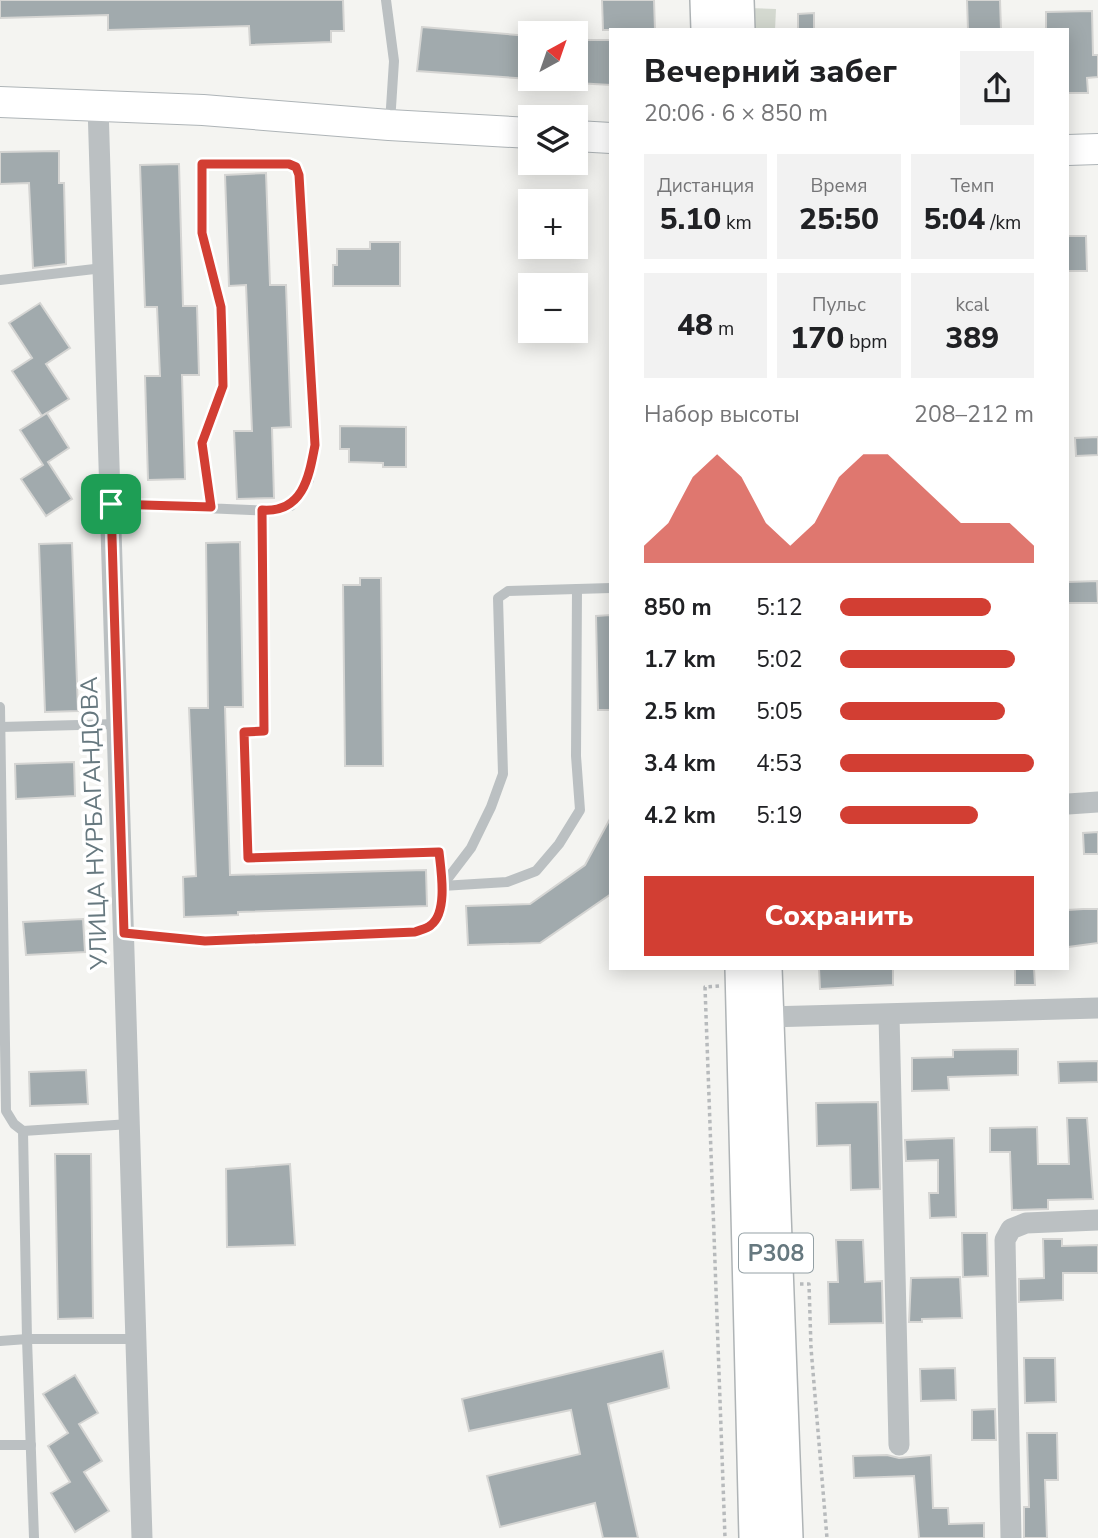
<!DOCTYPE html>
<html lang="ru">
<meta charset="utf-8">
<style>
:root{--surface:#fff;--page:#f2f2f2;--text:#202124;--muted:#757577;--accent:#d23e33}
body{margin:0;font-family:"Nunito Sans",sans-serif;background:var(--page);color:var(--text);height:100vh;display:flex;flex-direction:column;font-size:26px;white-space:nowrap}
*{box-sizing:border-box;margin:0}
p{font-size:23px;color:var(--muted)}
.icon{flex:none;width:38px;height:38px;fill:none;stroke:currentColor;stroke-width:2;stroke-linecap:round;stroke-linejoin:round}
.map{position:relative;flex:1;overflow:hidden}
.sheet{position:absolute;left:609px;top:28px;width:460px;height:942px;display:flex;flex-direction:column;background:var(--surface);border-radius:0px;box-shadow:0 4px 18px #0003}
.sheet>*{flex:none}
.needle{width:46px;rotate:40deg}
.fabs{position:absolute;left:518px;top:21px;display:grid;gap:14px}
.fabs a{display:grid;place-items:center;width:70px;height:70px;border-radius:0px;background:var(--surface);box-shadow:0 4px 18px #0003;font-size:35px}
.pin{position:absolute;display:grid;place-items:center;width:60px;height:60px;color:#fff;margin:-30px;border-radius:14px;box-shadow:0 4px 10px #0006}
.round{display:grid;place-items:center;flex:none;width:74px;height:74px;border-radius:0px;background:var(--page)}
.overview{display:flex;align-items:center;justify-content:space-between;height:119px;padding:0 35px}
h1{font-size:32px;font-weight:800;line-height:52px}
.figures{display:grid;grid-template-columns:repeat(3,1fr);gap:10px;height:119px;padding:7px 35px}
.figures div{display:grid;align-content:center;border-radius:0px;background:var(--page);text-align:center}
.figures b{font-size:30px;font-weight:800}
.figures small{font-size:19px;font-weight:400}
.figures p{font-size:19px}
.chart{height:196px;padding:14px 35px}
.chart p{display:flex;justify-content:space-between}
.chart svg{width:100%;height:126px;margin-top:7px;fill:var(--accent);opacity:.7}
.button{display:flex;gap:14px;margin-top:auto;padding:14px 35px}
.button a{flex:1;height:80px;border-radius:0px;background:var(--accent);color:#fff;font-size:28px;font-weight:800;line-height:80px;text-align:center}
ul{padding:0 35px;list-style:none;font-size:23px}
li{display:grid;grid-template-columns:112px 84px 1fr;align-items:center;height:52px}
li i{height:18px;border-radius:9px;background:var(--accent)}
.map>svg:first-child{display:block}
</style>
<div class="map">
<svg width="1098" height="1538" viewBox="0 0 1098 1538">
<rect width="100%" height="100%" fill="#f4f4f1"/>
<path fill="#d4d9d0" d="M747 8 776 9 775 30H747Z"/>
<g fill="#a1aaad" stroke="#d5d5d3" stroke-width="2">
<path d="M0 0H343L344 31H331V42L250 45 249 26 108 30V15L0 18Z"/>
<path d="M602 0H654L655 30H603Z"/>
<path d="M967 0H1000L1001 30H968Z"/>
<path d="M1092 11 1093 55H1098V77L1087 78 1088 93H1068V30H1046V12Z"/>
<path d="M814 13V30H798V14Z"/>
<path d="M422 27 530 36V79L417 71Z"/>
<path d="M576 40H611V85L576 83Z"/>
<path d="M59 151V183H64L66 264 33 268 29 183 0 184V152Z"/>
<path d="M179 164 183 306H197L199 375H182L185 479 148 480 145 376H160L157 307H145L140 165Z"/>
<path d="M266 173 270 285H286L291 427 272 428 274 498 237 499 234 431H252L246 285 229 286 225 175Z"/>
<path d="M1068 236H1086L1087 271H1068Z"/>
<path d="M370 242H400V286H333V265H337V249H370Z"/>
<path d="M40 303 70 348 46 364 69 399 42 416 12 371 32 358 9 323Z"/>
<path d="M47 413 69 448 48 462 72 499 46 516 21 479 43 465 20 430Z"/>
<path d="M340 426 406 427V467H383V463L349 462V449H340Z"/>
<path d="M1098 437V455L1076 456 1075 438Z"/>
<path d="M240 542 243 707H225L230 875 426 870 427 906 238 912V915L184 917 183 877 196 876 189 708H208L206 543Z"/>
<path d="M72 543 78 711 45 712 39 544Z"/>
<path d="M360 578H381L383 766H345L343 585H360Z"/>
<path d="M1097 581 1098 603H1068V582Z"/>
<path d="M611 615V710H598L596 616Z"/>
<path d="M74 762 75 796 16 799 15 764Z"/>
<path d="M611 817V894L540 943 468 945 466 906 530 904 585 865Z"/>
<path d="M1098 832V854H1084L1083 833Z"/>
<path d="M1083 909H1098V943L1068 947V910Z"/>
<path d="M83 919 85 952 26 955 23 922Z"/>
<path d="M819 968H893V985L820 989Z"/>
<path d="M1015 968H1034L1035 985H1015Z"/>
<path d="M1018 1049V1075L948 1077 949 1090 912 1091V1058L953 1057V1050Z"/>
<path d="M1098 1061V1082L1059 1083 1058 1062Z"/>
<path d="M86 1070 88 1104 30 1106 29 1072Z"/>
<path d="M878 1102 880 1189 851 1190 850 1145 817 1146 816 1103Z"/>
<path d="M1067 1118H1087L1093 1199 1048 1200V1209L1012 1210 1010 1152H990V1128L1037 1127 1038 1164H1069Z"/>
<path d="M954 1138 956 1217 930 1218 929 1193H938V1160L906 1161 905 1140Z"/>
<path d="M55 1154H91L93 1318 58 1319Z"/>
<path d="M290 1164 295 1245 227 1247 226 1169Z"/>
<path d="M962 1233H987L988 1276 963 1277Z"/>
<path d="M1043 1239H1062V1246L1098 1245V1273H1063V1300L1019 1302V1279L1044 1278Z"/>
<path d="M836 1240H863L865 1282 882 1281 883 1323 829 1324 828 1282H838Z"/>
<path d="M960 1277 962 1318 922 1319V1322H909L911 1278Z"/>
<path d="M663 1351 669 1388 608 1404 638 1538H603L595 1503 500 1527 487 1476 580 1454 571 1410 469 1431 462 1399Z"/>
<path d="M1024 1358H1055L1056 1402 1025 1403Z"/>
<path d="M955 1368 956 1400 921 1401 920 1369Z"/>
<path d="M75 1375 98 1413 79 1424 102 1461 84 1472 109 1511 75 1532 51 1493 70 1482 48 1446 68 1433 43 1394Z"/>
<path d="M995 1409 996 1440H972V1410Z"/>
<path d="M1027 1433H1057L1058 1480H1045L1047 1538H1024V1507H1029Z"/>
<path d="M887 1455 899 1458 931 1455 933 1508H948L949 1524 984 1523V1538H919L914 1476 854 1478 853 1456Z"/>
</g>
<g fill="none" stroke-linecap="round" stroke-linejoin="round">
<defs>
<g id="secondary">
<path d="M0 102 203 110 389 125 530 133"/>
<path d="M576 136 611 138"/>
<path d="M1068 150 1098 149"/>
</g>
<g id="primary">
<path d="M707 0 708 30"/>
<path d="M737 0 738 30"/>
<path d="M742 968 756 1538"/>
<path d="M765 968 786 1538"/>
</g>
</defs>
<use href="#secondary" stroke="#aeb4b7" stroke-width="32"/>
<use href="#primary" stroke="#afb4b6" stroke-width="36"/>
<g stroke="#b7babc" stroke-width="3.5" stroke-dasharray="3.5 3.5" stroke-linecap="butt">
<path d="M719 986 705 987 725 1538"/>
<path d="M800 1284H809L811 1348 827 1538"/>
</g>
<g stroke="#bbc0c2" stroke-width="10">
<path d="M386 0 394 61 390 123"/>
<path d="M0 280 103 268"/>
<path d="M111 504 271 511 291 506 309 480 315 445 299 175 292 165 202 164V233L221 307 222 340 223 386 202 443 211 507"/>
<path d="M0 707 6 1111 14 1124 23 1131 27 1339H136"/>
<path d="M0 727 118 724"/>
<path d="M442 886 471 848 491 807 503 774 498 598 508 591 611 588"/>
<path d="M442 886 507 882 536 871 559 844 580 810 576 756 577 589"/>
<path d="M124 933 205 941 415 932C419 930 427 928 431 925 447 912 441 871 439 852L248 858 244 732 264 731 262 511"/>
<path d="M23 1131 130 1124"/>
<path d="M0 1341 27 1339 34 1538"/>
<path d="M0 1445H31"/>
</g>
<g stroke="#bbc0c2" stroke-width="21">
<path d="M98 106 142 1538"/>
<path d="M1068 804 1098 802"/>
<path d="M889 1015 899 1445"/>
<path d="M767 1017 1098 1008"/>
<path d="M1011 1538 1005 1240 1011 1229 1026 1223 1098 1220"/>
</g>
<use href="#secondary" stroke="#fff" stroke-width="30"/>
<use href="#primary" stroke="#fff" stroke-width="33"/>
</g>
<g fill="none" stroke-linecap="round" stroke-linejoin="round">
<defs>
<path id="route" d="M202 164H289L296 167 299 175 315 445C309 477 303 513 262 510L264 731 244 732 248 858 439 852C441 871 448 912 431 925 427 929 419 930 415 932L205 941 124 933 111 504 211 507 202 443 223 386 222 340 221 307 202 233Z"/>
</defs>
<use href="#route" stroke="#fff" stroke-width="14"/>
<use href="#route" stroke="#d23e33" stroke-width="9"/>
</g>
<g text-anchor="middle" stroke-width="7" stroke-linejoin="round" paint-order="stroke">
<rect fill="#fff" stroke="#94a0a5" stroke-width="2" x="739" y="1233.5" width="74" height="39" rx="5"/>
<g font-size="23" font-weight="bold" fill="#66787f">
<text x="776" y="1261">P308</text>
</g>
<g font-size="24" fill="#66787f" stroke="#fff">
<text transform="translate(94 823) rotate(-92)" y="8">УЛИЦА НУРБАГАНДОВА</text>
</g>
</g>
</svg>
<div class="fabs">
<a><svg class="needle" viewBox="-14 -14 28 28"><path d="M0-13l5 13h-10z" fill="#e53935"/><path d="M0 13l5-13h-10z" fill="#757577"/></svg></a>
<a><svg class="icon" aria-label="layers" viewBox="0 0 24 24"><path d="M12 4l9 5-9 5-9-5zM3 14l9 5 9-5"/></svg></a>
<a>+</a>
<a>−</a>
</div>
<div class="pin" style="left:111px;top:504px;background:#1e9e55"><svg class="icon" aria-label="arrive" viewBox="0 0 24 24"><path d="M6 21V4h12l-3 4 3 4H6"/></svg></div>
<section class="sheet">
<div class="overview"><div><h1>Вечерний забег</h1><p>20:06 · 6 × 850 m</p></div><a class="round"><svg class="icon" aria-label="share" viewBox="0 0 24 24"><path d="M12 15V3M7 8l5-5 5 5M5 13v7h14v-7"/></svg></a></div>
<div class="figures">
<div><p>Дистанция</p><b>5.10<small> km</small></b></div>
<div><p>Время</p><b>25:50</b></div>
<div><p>Темп</p><b>5:04<small> /km</small></b></div>
</div>
<div class="figures">
<div><b>48<small> m</small></b></div>
<div><p>Пульс</p><b>170<small> bpm</small></b></div>
<div><p>kcal</p><b>389</b></div>
</div>
<div class="chart"><p><span>Набор высоты</span>208–212 m</p>
<svg viewBox="0 0 160 44" preserveAspectRatio="none"><path d="M0 44V38L10 30L20 14L30 6L40 14L50 30L60 38L70 30L80 14L90 6L100 6L110 14L120 22L130 30L140 30L150 30L160 38V44z"/></svg>
</div>
<ul>
<li><b>850 m</b>5:12<i style="width:78%"></i></li>
<li><b>1.7 km</b>5:02<i style="width:90%"></i></li>
<li><b>2.5 km</b>5:05<i style="width:85%"></i></li>
<li><b>3.4 km</b>4:53<i style="width:100%"></i></li>
<li><b>4.2 km</b>5:19<i style="width:71%"></i></li>
</ul>
<div class="button"><a>Сохранить</a></div>
</section>
</div>
